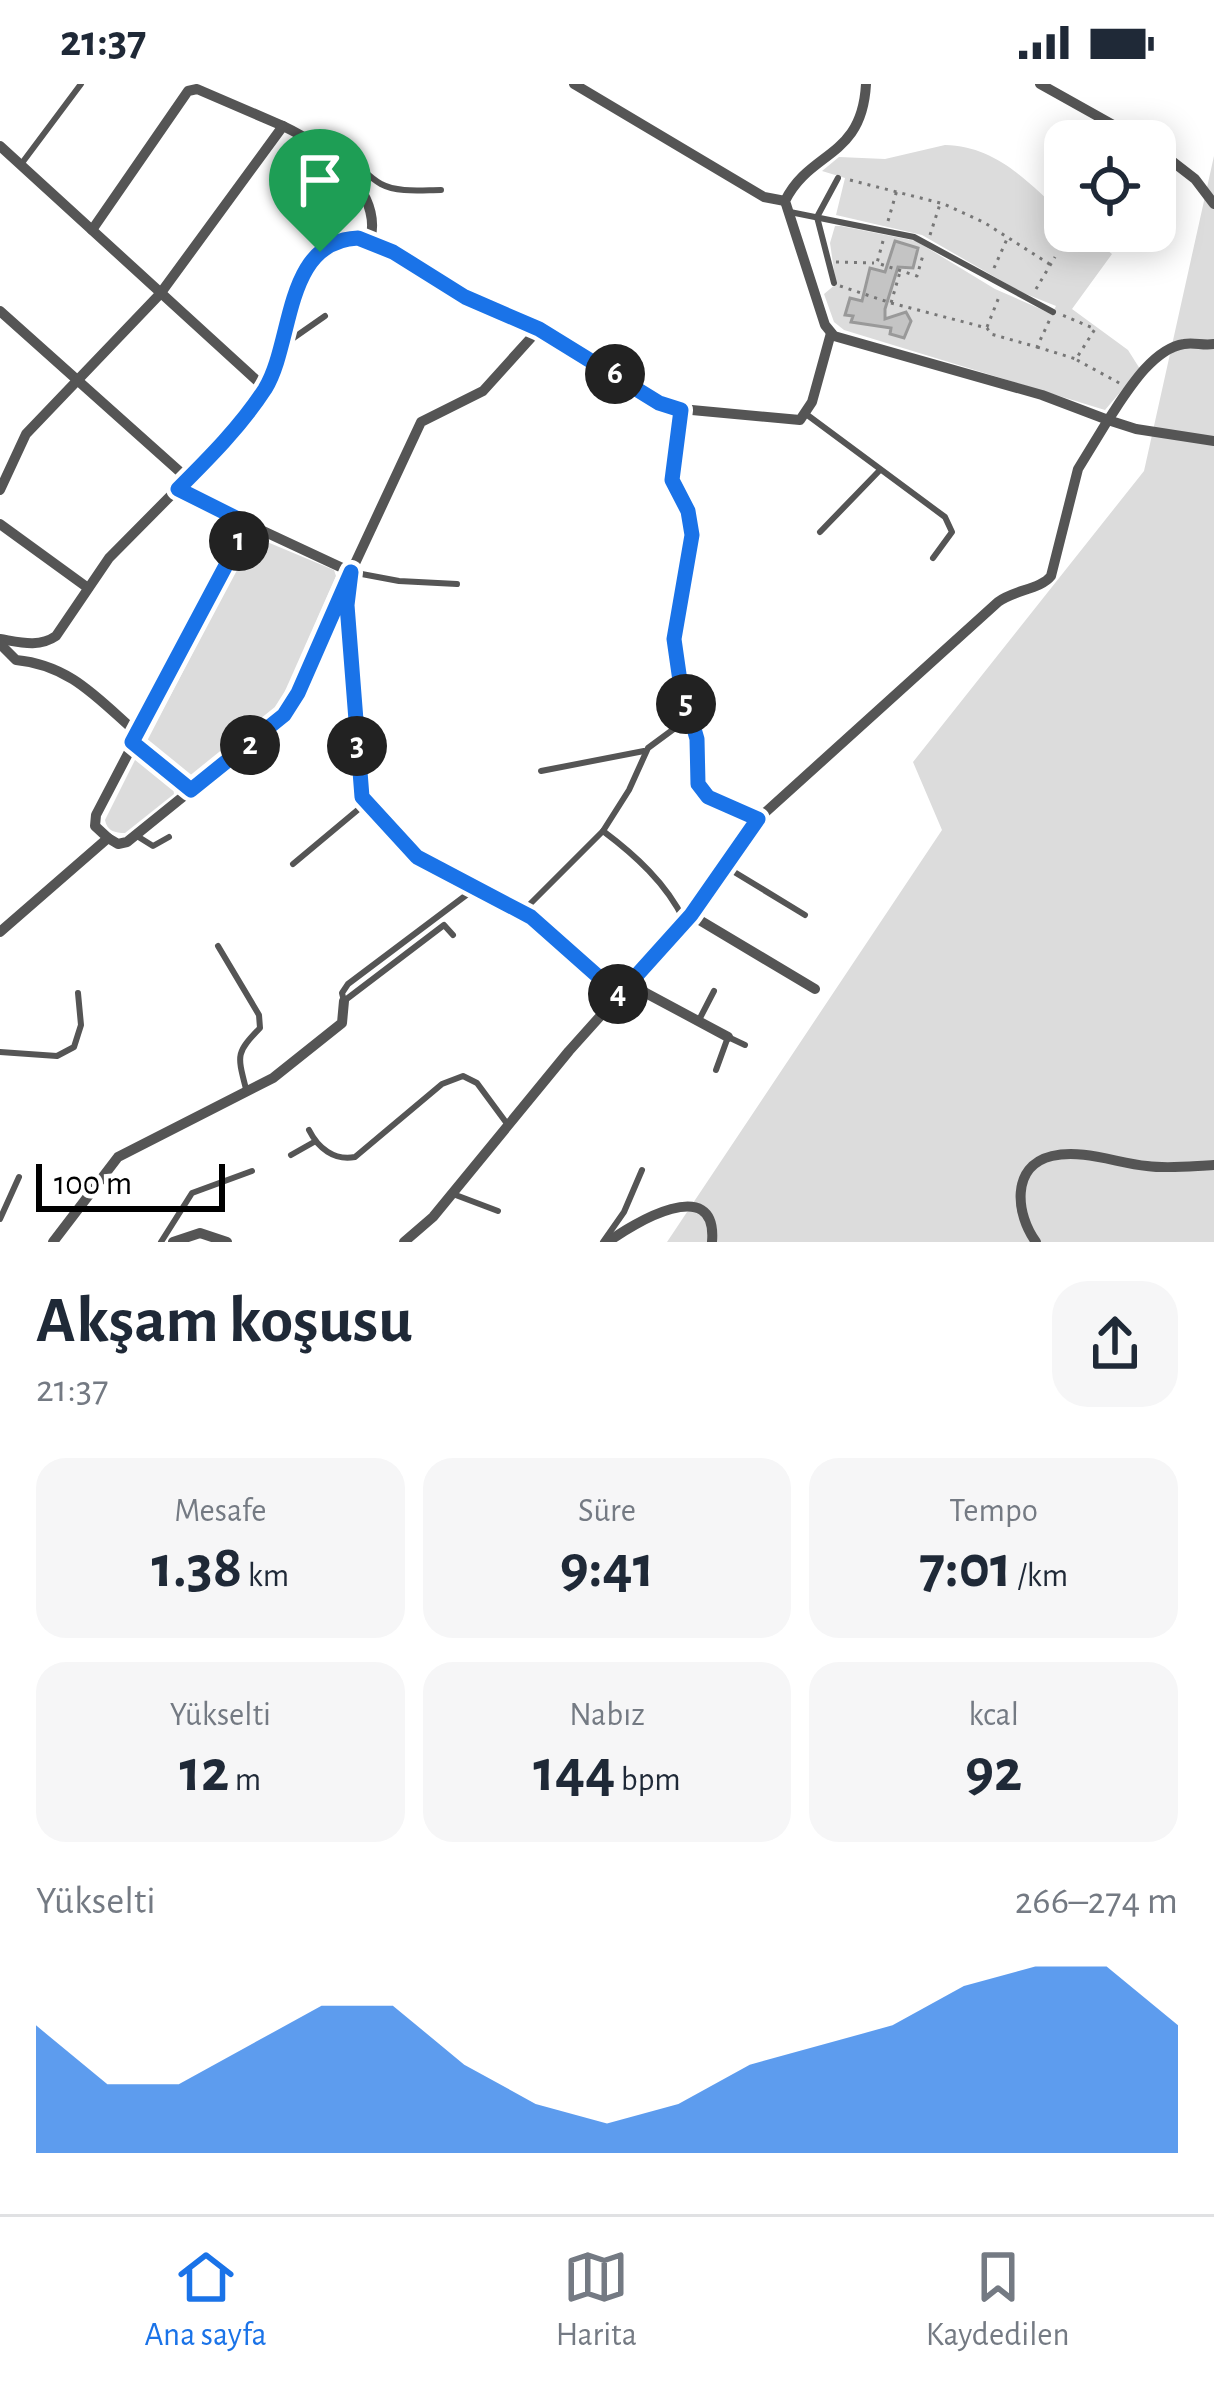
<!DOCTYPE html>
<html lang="tr">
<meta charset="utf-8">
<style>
:root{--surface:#fff;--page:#f6f6f7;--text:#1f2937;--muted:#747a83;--line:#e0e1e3;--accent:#1a73e8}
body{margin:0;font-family:"Alegreya Sans",sans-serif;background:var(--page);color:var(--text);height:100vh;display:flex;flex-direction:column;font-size:45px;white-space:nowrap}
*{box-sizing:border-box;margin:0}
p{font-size:39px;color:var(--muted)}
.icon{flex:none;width:66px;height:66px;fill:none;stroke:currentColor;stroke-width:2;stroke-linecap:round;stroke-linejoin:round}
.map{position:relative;height:1158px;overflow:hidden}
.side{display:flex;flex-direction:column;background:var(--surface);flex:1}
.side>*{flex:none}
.fabs{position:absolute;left:1044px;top:36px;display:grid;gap:24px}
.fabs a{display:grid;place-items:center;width:132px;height:132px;border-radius:24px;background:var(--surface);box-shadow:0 6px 30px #0003;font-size:60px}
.scale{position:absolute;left:36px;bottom:30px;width:189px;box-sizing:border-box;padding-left:12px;border:6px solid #000;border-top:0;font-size:33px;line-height:42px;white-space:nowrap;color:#000;-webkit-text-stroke:9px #fff;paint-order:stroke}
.pin{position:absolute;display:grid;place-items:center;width:102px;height:102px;color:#fff;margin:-123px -51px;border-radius:50% 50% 50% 0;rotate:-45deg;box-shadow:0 0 12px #0007}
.pin .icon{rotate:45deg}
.km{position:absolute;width:60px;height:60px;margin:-30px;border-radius:50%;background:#222;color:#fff;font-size:33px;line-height:60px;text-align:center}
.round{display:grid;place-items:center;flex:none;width:126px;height:126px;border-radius:36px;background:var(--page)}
.headline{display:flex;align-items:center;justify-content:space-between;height:204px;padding:0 36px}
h1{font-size:66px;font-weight:700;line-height:90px}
.stats{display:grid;grid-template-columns:repeat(3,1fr);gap:18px;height:204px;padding:12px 36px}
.stats div{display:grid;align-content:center;border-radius:30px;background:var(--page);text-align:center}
.stats b{font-size:60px;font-weight:700}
.stats small{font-size:33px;font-weight:400}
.stats p{font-size:33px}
.chart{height:336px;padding:24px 36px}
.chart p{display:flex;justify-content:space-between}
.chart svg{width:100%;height:216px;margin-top:12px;fill:var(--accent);opacity:.7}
.status{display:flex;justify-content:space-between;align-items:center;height:84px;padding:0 60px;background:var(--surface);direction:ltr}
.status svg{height:33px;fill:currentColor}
.dock{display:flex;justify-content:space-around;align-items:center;height:168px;border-top:3px solid var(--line);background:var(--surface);font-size:33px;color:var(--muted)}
.dock a{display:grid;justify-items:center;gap:6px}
.dock .active{color:var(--accent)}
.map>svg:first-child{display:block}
</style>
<div class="status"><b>21:37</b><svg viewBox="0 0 49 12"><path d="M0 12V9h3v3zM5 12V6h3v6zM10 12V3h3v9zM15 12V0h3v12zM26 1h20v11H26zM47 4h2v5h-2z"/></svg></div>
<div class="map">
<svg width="1214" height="1158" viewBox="0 0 1214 1158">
<rect width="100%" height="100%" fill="#fff"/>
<g fill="#dcdcdc">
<path d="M945 61C997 62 1029 99 1065 132V147H1083L1112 170 1072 225 1128 266 1140 285 1105 326 844 246 834 238 824 210 836 200 830 159 835 142H841L916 157 995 205 1052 230 1056 222 1021 208 922 151 836 131 845 94 822 87 839 73 885 75Z"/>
<path d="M1214 72V1158H667L942 746 913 678 1144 387Z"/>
<path d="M253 452 334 486 336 492 277 625 189 695 146 659Z"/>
<path d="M136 674 173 701 174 710 125 749C115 749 107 747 105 736Z"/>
</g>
<path fill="#c4c4c4" stroke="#999" stroke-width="3" d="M895 157 918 164 913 184 898 183 885 225V235L906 228 911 237 904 254 890 250 891 244 851 238 853 232 845 231 850 214 862 217 870 184 885 188Z"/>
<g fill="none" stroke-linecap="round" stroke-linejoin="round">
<g stroke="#777" stroke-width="3" stroke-dasharray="3 6" stroke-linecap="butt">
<path d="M850 96 944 120 985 139 1051 181"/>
<path d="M888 137 897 106"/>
<path d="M930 151 940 120"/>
<path d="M883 157 877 179 917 192 923 171"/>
<path d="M836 178 874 179"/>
<path d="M994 184 1007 155"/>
<path d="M840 202 891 219 900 188"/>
<path d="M1036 205 1055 173"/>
<path d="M891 219 987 244 991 250 1037 263 1050 235"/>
<path d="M987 243 999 213"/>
<path d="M1037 263 1076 275 1095 245 1060 230"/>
<path d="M1077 276 1121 300"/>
</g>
<g stroke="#555" stroke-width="6">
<path d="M330 69C356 71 361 89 381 100 398 109 422 106 441 106"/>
<path d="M22 79 81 0"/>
<path d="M790 128 914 153 1053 228"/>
<path d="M834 199 817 133 838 94"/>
<path d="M282 262 325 232"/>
<path d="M681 325 672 396 688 427 692 451 674 555 679 597 697 655 699 700 708 713 758 735"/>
<path d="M806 330 945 433 952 448 933 474"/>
<path d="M820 448 880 386"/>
<path d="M351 488 399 497 457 500"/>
<path d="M541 687 644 667"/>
<path d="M603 747C635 771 666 799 684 836"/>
<path d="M137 752 153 762 169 753"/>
<path d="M293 780 366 719"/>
<path d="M726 783 805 831"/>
<path d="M523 827 603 747 629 706 648 664 690 633"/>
<path d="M218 862 259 931 260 944C236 969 237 970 246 1005"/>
<path d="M344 917 342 909 348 900 473 806"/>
<path d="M344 917 444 841 453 851"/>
<path d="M699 936 714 907"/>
<path d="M0 968 57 972 74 963 81 941 78 909"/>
<path d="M716 986 728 953 745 961"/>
<path d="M309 1046C318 1064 334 1077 355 1073L442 1000 463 992 477 999 508 1041"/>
<path d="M291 1071 314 1058"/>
<path d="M453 1110 498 1127"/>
<path d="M0 1135 19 1093"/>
<path d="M161 1158 192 1109 252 1087"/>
<path d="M603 1158 624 1128 642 1086"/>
</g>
<g stroke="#555" stroke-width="10">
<path d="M574 0 764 113 785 117"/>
<path d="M1040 0 1142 57"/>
<path d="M0 62 265 304"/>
<path d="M1155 64 1195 95 1214 120"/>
<path d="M92 146 188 7 197 5 283 42"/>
<path d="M0 227 188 395"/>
<path d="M1214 260C1203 262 1195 258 1184 260 1151 265 1125 311 1108 336L1136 345 1214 357"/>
<path d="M0 406 26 350 160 210 283 42C323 61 384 106 370 157"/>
<path d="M0 440 88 504"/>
<path d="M248 440 351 488 421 338 483 307 539 245"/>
<path d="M351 488 347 521 361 713 417 773 531 833 619 911"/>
<path d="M0 555C19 558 39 564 56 552L109 474 213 369 265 304 306 185 319 168 339 158 358 155 379 161 465 213 539 245 659 319 681 325 800 336 812 318 831 249"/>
<path d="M0 560 16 576C70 581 97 614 137 649"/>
<path d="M132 658 191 706"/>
<path d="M108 754 118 760 127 758 284 631 298 609 346 499"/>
<path d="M691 831 815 905"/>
<path d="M0 848 108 754 95 742 96 731 248 440 178 405"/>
<path d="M629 900 728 953"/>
<path d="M53 1158 118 1073 273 994 342 939 344 917"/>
<path d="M173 1158 200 1149 227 1158"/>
<path d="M404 1158 433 1133 569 967 691 831 758 735 998 518C1014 506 1041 505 1051 492L1078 385 1108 336 1042 311 834 252 825 241 785 117C810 66 862 75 866 0"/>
<path d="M608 1158C632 1140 718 1088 712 1158"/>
<path d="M1036 1158C1016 1131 1010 1082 1052 1072 1083 1065 1117 1079 1147 1082 1169 1085 1192 1082 1214 1081"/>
</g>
</g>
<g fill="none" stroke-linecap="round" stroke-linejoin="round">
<defs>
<path id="route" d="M358 154 393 168 465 213 539 245 659 319 681 326 672 396 688 427 692 451 674 555 680 597 697 655 698 700 708 713 758 735 691 831 619 911 531 833 417 773 362 713 347 521 351 488 298 609 284 631 191 706 132 658 248 440 178 405C209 374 241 342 265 305 294 258 283 157 358 154Z"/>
</defs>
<use href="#route" stroke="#fff" stroke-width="24"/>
<use href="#route" stroke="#1a73e8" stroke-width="15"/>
</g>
</svg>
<div class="fabs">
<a><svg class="icon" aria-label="locate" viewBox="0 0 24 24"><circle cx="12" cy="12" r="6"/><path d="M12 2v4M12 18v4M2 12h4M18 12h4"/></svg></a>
</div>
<div class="scale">100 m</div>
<div class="pin" style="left:320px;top:168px;background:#1e9e55"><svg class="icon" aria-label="arrive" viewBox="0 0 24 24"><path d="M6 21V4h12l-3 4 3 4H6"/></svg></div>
<b class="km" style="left:239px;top:457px">1</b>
<b class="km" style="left:250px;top:661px">2</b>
<b class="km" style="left:357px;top:662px">3</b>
<b class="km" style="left:618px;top:910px">4</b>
<b class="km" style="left:686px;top:620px">5</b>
<b class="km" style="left:615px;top:290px">6</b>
</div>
<section class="side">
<div class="headline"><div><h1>Akşam koşusu</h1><p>21:37</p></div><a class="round"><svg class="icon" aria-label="share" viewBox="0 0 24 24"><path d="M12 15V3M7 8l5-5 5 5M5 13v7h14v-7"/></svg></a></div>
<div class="stats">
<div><p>Mesafe</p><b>1.38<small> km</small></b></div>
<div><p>Süre</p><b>9:41</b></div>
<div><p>Tempo</p><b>7:01<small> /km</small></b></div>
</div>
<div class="stats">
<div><p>Yükselti</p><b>12<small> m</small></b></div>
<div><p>Nabız</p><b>144<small> bpm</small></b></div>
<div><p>kcal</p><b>92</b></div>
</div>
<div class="chart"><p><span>Yükselti</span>266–274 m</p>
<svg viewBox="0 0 160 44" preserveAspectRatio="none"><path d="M0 44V18L10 30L20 30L30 22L40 14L50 14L60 26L70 34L80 38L90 34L100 26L110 22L120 18L130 10L140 6L150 6L160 18V44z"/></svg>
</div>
</section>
<nav class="dock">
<a class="active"><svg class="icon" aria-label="home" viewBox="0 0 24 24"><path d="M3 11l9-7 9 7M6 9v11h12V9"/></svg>Ana sayfa</a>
<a><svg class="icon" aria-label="map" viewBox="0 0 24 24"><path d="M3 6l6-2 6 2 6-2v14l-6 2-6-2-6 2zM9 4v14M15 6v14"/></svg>Harita</a>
<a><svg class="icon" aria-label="saved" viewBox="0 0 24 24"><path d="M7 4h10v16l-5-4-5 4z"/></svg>Kaydedilen</a>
</nav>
